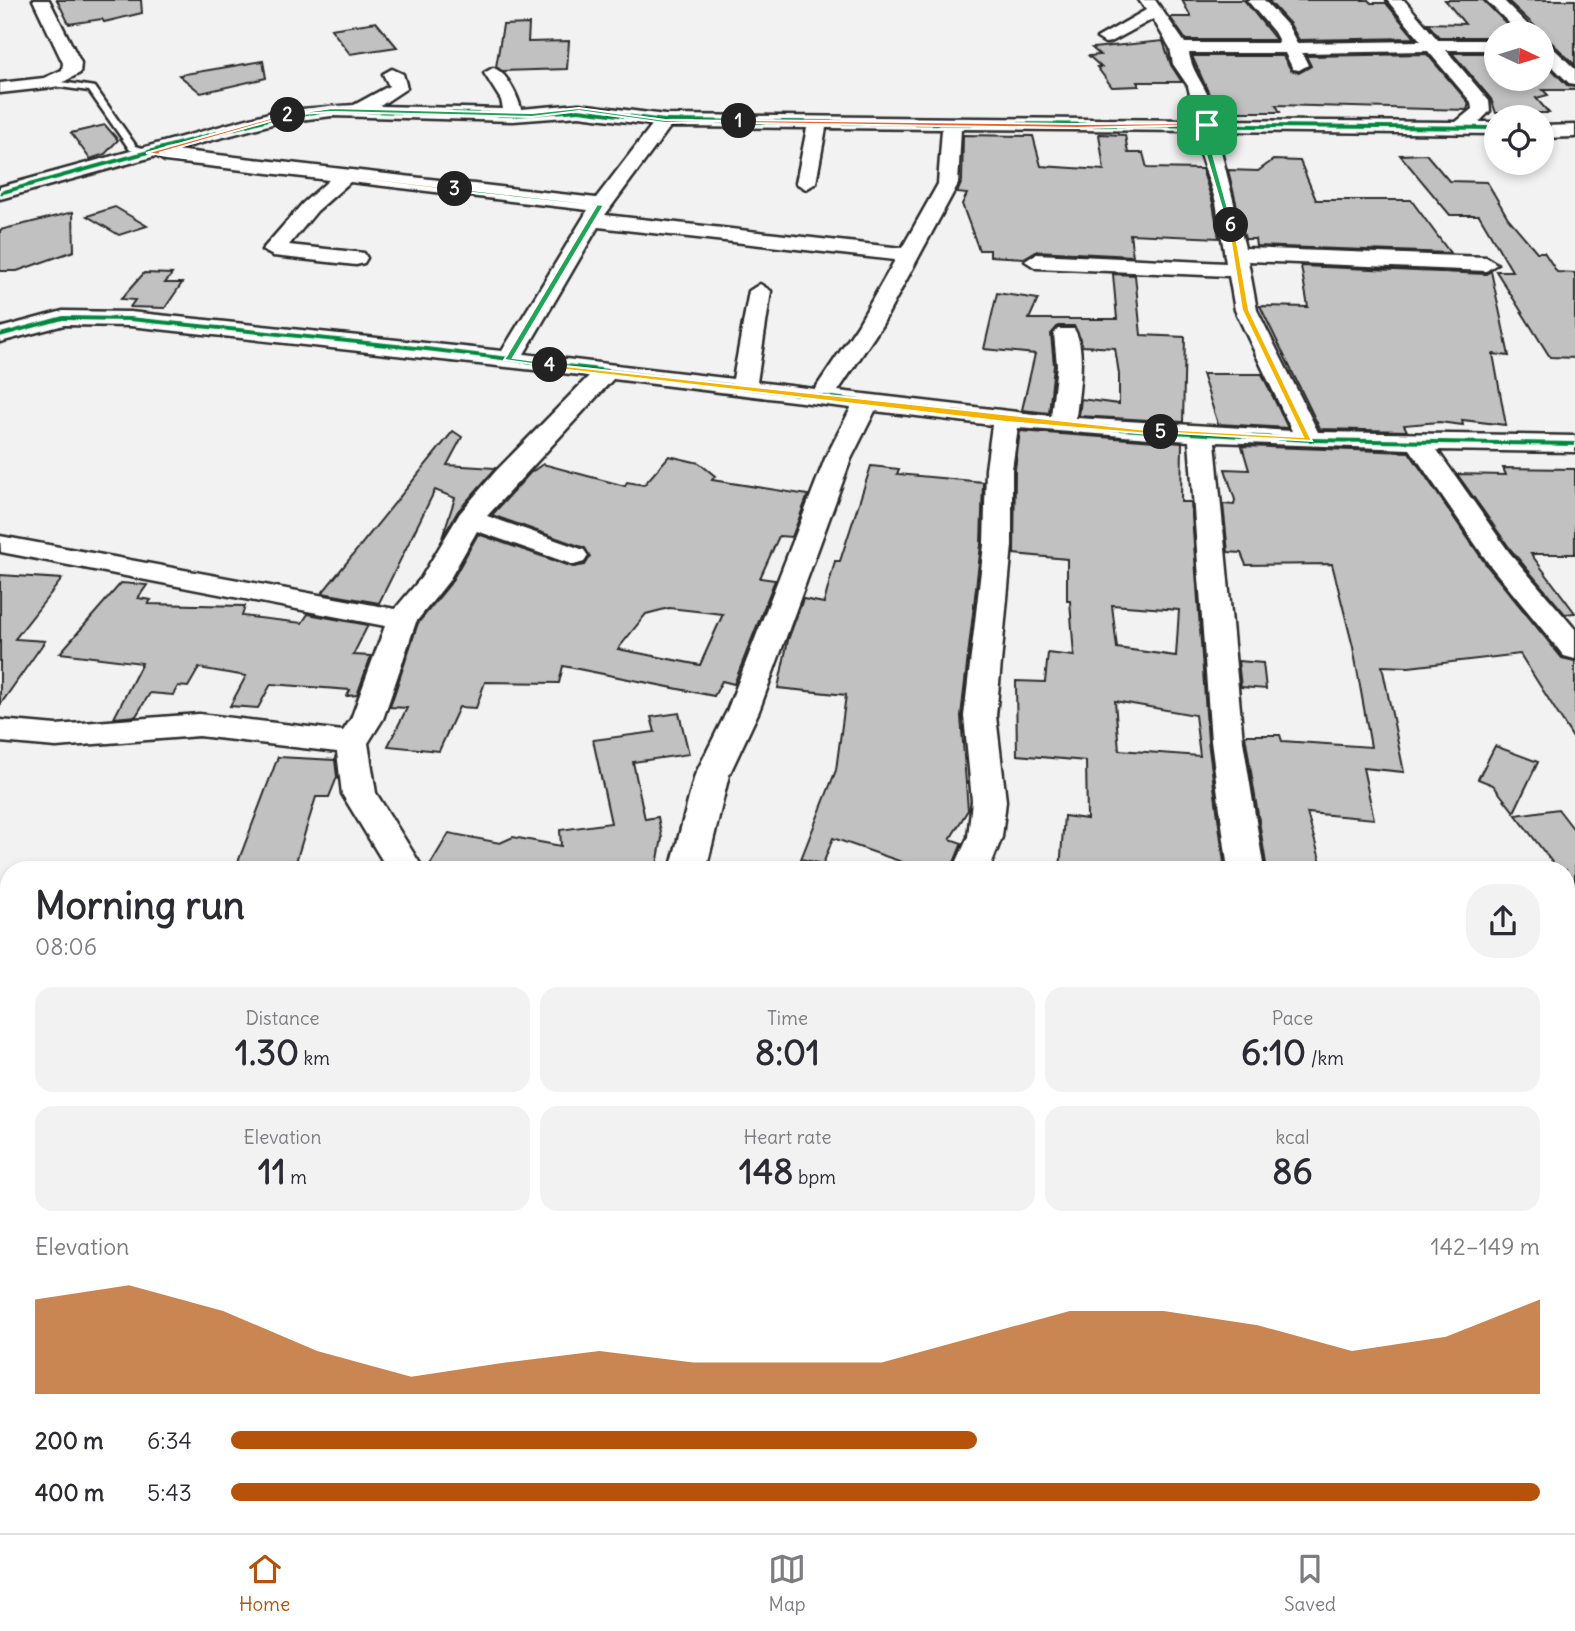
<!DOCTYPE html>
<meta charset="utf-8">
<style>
:root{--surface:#fff;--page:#f2f2f3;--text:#2b2b33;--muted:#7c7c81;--line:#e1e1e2;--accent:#b45309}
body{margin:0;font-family:Delius,sans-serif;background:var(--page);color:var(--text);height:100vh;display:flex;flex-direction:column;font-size:26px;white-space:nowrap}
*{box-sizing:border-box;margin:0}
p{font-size:23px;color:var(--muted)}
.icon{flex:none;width:38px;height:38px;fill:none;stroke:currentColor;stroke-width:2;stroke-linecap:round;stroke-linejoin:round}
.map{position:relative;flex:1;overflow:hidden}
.sheet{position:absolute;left:0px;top:861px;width:1575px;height:672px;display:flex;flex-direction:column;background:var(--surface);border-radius:28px 28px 0 0;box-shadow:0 4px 10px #0003}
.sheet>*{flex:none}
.needle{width:46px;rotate:94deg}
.controls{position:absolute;left:1484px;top:21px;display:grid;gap:14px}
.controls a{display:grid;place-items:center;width:70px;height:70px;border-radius:50%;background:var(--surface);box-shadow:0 4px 10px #0003;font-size:35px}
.pin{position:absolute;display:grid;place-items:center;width:60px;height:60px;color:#fff;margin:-30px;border-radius:14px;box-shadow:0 4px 10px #0006}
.km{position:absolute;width:35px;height:35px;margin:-18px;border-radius:50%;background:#222;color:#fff;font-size:19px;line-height:35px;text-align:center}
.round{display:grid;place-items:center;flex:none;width:74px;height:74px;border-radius:28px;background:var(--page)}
.summary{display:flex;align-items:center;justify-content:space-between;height:119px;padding:0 35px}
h1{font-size:38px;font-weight:700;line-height:52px}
.metrics{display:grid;grid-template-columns:repeat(3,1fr);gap:10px;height:119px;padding:7px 35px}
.metrics div{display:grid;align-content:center;border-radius:18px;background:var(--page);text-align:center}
.metrics b{font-size:35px;font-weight:700}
.metrics small{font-size:19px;font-weight:400}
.metrics p{font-size:19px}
.chart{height:196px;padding:14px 35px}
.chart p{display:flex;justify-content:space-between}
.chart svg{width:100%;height:126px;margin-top:7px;fill:var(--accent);opacity:.7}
ul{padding:0 35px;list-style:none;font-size:23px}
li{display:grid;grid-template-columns:112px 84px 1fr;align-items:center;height:52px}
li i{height:18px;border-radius:9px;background:var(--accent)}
.tab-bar{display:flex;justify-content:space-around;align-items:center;height:98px;border-top:2px solid var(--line);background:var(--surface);font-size:19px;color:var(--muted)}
.tab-bar a{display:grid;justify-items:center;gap:4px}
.tab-bar .selected{color:var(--accent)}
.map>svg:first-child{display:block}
</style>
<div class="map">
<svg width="1575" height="1533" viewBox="0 0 1575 1533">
<rect width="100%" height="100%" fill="#f2f2f2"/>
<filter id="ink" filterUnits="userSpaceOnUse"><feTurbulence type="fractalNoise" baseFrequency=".0143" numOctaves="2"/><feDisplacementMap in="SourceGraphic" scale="14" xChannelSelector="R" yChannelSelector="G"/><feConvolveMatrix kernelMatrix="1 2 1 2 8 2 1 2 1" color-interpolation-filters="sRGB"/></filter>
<g filter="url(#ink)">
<g fill="#c1c1c1" stroke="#2b2b2b" stroke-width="2" fill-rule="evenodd">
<path d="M57 0H141L142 13 104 22 102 19 69 24Z"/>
<path d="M1182 0H1244L1276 40H1186L1170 17H1191Z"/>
<path d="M1268 0H1368L1371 3H1386L1415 38 1299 40 1290 24Z"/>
<path d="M1445 0H1483L1516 33H1496V37H1439L1427 23 1465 24Z"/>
<path d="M1507 0H1575V65L1550 41 1542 40V33Z"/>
<path d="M376 22 397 47 350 54 331 29Z"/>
<path d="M529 24 528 42 569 41 567 69 502 71 496 67 503 25Z"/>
<path d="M1163 41 1171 65 1182 82H1137L1139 86 1112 87 1097 67H1101L1089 56 1100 55 1092 48Z"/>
<path d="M1452 53H1496V79H1542V59L1567 85 1575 86V90H1543L1548 95 1536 98 1549 113H1496L1491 99Z"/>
<path d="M1427 54 1469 103 1467 110 1276 105 1280 112H1217L1192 56H1283L1291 70 1299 73 1311 66 1306 56Z"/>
<path d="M263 61 266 78 201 93 179 75Z"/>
<path d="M105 125 118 140 105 154 90 159 71 133Z"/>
<path d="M1099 134 1125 135 1128 153H1143L1147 168 1202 169 1213 203 1219 238 1130 234 1133 256 1036 251 1024 258 990 256V250H979L962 204 967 194 957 193 962 181 963 135 1033 136 1041 166 1104 170Z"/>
<path d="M1426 154 1449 181 1487 182 1508 218 1537 252H1544L1557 272 1575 273V358L1550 357 1496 271H1512L1479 215H1450L1400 155Z"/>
<path d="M1273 160 1300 161 1316 200H1411L1450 253 1256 246 1255 239H1245L1228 170 1258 171Z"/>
<path d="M115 207 147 226 119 235 87 216Z"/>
<path d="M73 212 74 251 17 271H0V230Z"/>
<path d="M1301 266 1486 274 1491 271 1509 356 1493 354 1506 425 1462 420 1463 425 1439 422 1404 425 1407 431 1320 429 1260 306 1308 307Z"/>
<path d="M144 273 172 274 165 283H182L165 308 130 307 135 300 121 299Z"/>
<path d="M1113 274 1135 275 1141 335 1185 337 1183 422 1079 416 1081 399 1119 404V374L1115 348 1082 346 1074 326H1058L1051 334 1054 365 1049 413 1022 410 1035 354 984 349 997 293 1038 299 1029 319H1117Z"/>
<path d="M1202 374H1262L1288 428 1218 424Z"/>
<path d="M453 431 462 437 447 465 496 468 458 511 442 538 455 498 435 490 379 603 322 593Z"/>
<path d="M1020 431 1182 443 1181 502H1191L1208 741 1225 870H1060L1064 816 1087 819 1086 761 1017 755 1016 681 1045 682 1048 653 1074 656 1070 601H1067V559L1014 554 1015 469ZM1112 605 1179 610 1176 656 1117 648ZM1115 701 1195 715 1200 756 1119 750Z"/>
<path d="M1242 446 1409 452 1487 566 1562 658 1575 661V741L1520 654 1409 667 1382 666 1404 772 1363 768 1374 819 1307 813 1323 870H1267L1245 735H1280L1282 741 1371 747 1353 647 1332 564 1246 565 1241 553 1228 552 1223 504 1234 505 1235 500 1225 469 1249 470Z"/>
<path d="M669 456 699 463 715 476 712 480 808 495 792 537 779 536 760 578 775 580 734 684 722 681 714 696 563 666 559 683 485 682 476 708 459 707 439 751 388 746 407 708 390 707 418 623 450 584 478 534 573 567 585 565 590 557 585 548 492 515 530 473 543 464 625 486 627 482 644 485ZM669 608 723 614 700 665 618 649 646 614Z"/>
<path d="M871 466 899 469 897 474 983 482 981 545 961 716 968 810 950 839 962 843 951 870H925L833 838 823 864 801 859 836 770 846 695 778 688 788 640 803 599 824 603 835 561H840Z"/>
<path d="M1503 468 1575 469V554H1531L1575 613 1565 614 1511 550 1457 474 1506 475Z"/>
<path d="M0 575 62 579 15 639 45 641 0 705Z"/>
<path d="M121 583 147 585 138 598 151 600 148 604 245 606 242 616 302 623 308 614 368 625 353 655 371 656 357 695 347 696 350 690 271 684 258 708 230 706 246 676 199 668 188 687 178 686 173 695 150 693 136 716 114 718 142 663 60 653Z"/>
<path d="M1238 661 1263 663 1266 689 1241 687Z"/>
<path d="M679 713 689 754 633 762 645 819 658 817 662 838 656 870H427L449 833 500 843 513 837 561 846 560 830 611 823 593 740 655 732 651 717Z"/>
<path d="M1495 746 1538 762 1514 812 1493 785 1478 779Z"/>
<path d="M278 757 335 760 337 777 329 797H316L294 868 235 870Z"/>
<path d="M1558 809 1575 831V892L1566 881V870H1558L1516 815Z"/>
</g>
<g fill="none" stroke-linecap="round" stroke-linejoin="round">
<defs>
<path id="service" d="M48 80 95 87 136 146 152 151V155L130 150 89 91 45 85 44 83Z"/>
<g id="minor">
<path d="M33 0H49L81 63 80 73 54 87 0 93V83L44 78 62 70 63 63Z"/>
<path d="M1139 0H1155L1185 43H1280L1274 32 1247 0H1264L1288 26 1297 43 1421 41 1387 0H1404L1438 40H1496V50H1446L1489 101 1490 111 1479 122H1496V134L1216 131 1245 248 1486 257 1497 264 1486 271 1248 261 1257 310 1318 432 1575 436V452L1437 450 1509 552 1575 629V659L1564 656 1489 564 1410 449 1215 442 1243 741 1264 870H1228L1211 741 1189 441 1018 428 1012 469V545L996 716 1006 801 1002 837 989 870H953L968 837 972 801 964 716 984 545 986 469 992 425 875 411 851 459 759 711 729 775 706 870H670L695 775 727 711 825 459 851 408 613 379 487 516 584 550 588 556 584 562 574 565 477 531 448 582 416 622 383 719 368 743 376 793 424 870H388L342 794 337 752 199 736 56 747 0 742V720L56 725 199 714 343 731 351 719 385 626 1 552 0 536 395 609 421 578 460 513 496 471 589 376 130 326 64 325 0 342V328L63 311 130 312 502 351 588 210 350 182 317 211 289 245 364 253 367 258 364 263 356 265 273 256 262 250 303 203 329 180 165 161 156 156 0 199V187L276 111 354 105 389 86 383 74 392 69 403 74 407 88 380 106 503 109 501 100 484 73 493 68C506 71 518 96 521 109L579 104 665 115 1196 120 1188 86 1173 64 1170 48 1153 19 1111 42 1105 43 1097 38 1146 10ZM1428 51 1471 102 1472 109 1456 122 1215 120C1211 89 1193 78 1189 53H1285L1293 69 1299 70 1308 65 1302 53ZM332 116 513 121 579 116 652 125 596 198 175 150 276 123ZM670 127 807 128 796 183 806 189 816 183 826 128 942 129 938 184 902 248 605 215ZM961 129 1197 131 1199 151 1216 202 1226 263 1036 254 1025 261 1036 268 1229 276 1235 310 1292 431 1076 418C1078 395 1087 348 1074 329H1058L1054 334 1057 365 1051 416 838 391 882 325 958 184ZM598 227 895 260 858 325 815 389 757 382 771 291 760 284 749 291 733 379 524 354Z"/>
<path d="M1486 0H1503L1536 33H1519Z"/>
<path d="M1542 42 1548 43 1575 69V84L1569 83 1542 56Z"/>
<path d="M1575 125V137L1542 138V126Z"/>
<rect x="483" y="1524" width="50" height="9"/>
<path d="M1262 1524H1312L1313 1533H1263Z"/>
</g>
</defs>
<use href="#service" stroke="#2b2b2b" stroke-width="5"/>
<use href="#minor" stroke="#2b2b2b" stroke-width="5"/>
<use href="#service" fill="#fff" fill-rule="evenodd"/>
<use href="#minor" fill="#fff" fill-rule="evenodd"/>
<defs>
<g id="cycleway">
<path d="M332 108 513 113 579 108 665 119 1496 126V130L665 123 579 112 513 117 332 112 276 119 0 195V191L238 125 276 115Z"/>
<path d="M63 316 130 317 426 347 1006 417 1103 426 1309 438 1575 442V446L1309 442 1103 430 1006 421 426 351 130 321 63 320 0 337V333Z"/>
</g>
</defs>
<use href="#cycleway" stroke="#fff" stroke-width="5"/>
<use href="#cycleway" fill="#00873e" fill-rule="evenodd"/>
</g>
</g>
<path fill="#f0652b" stroke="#fff" stroke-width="2" d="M737 120 1077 124 1207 123 1210 125 1077 128 739 123Z"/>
<path fill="#22a559" stroke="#fff" stroke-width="2" d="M332 108 532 113 579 108 665 120 742 121 665 123 579 111 532 117 332 112 284 115Z"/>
<path fill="#f0652b" stroke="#fff" stroke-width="2" d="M285 114 291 115 159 153 458 189 455 191 146 153Z"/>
<path fill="#22a559" stroke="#fff" stroke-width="2" d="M453 188 604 205 513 358 550 363 553 367 504 360 596 206 455 191Z"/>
<path fill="#f5b400" stroke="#fff" stroke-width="2" d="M547 364 1165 432 1161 435 1006 422 550 368Z"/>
<path fill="#f5b400" stroke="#fff" stroke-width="2" d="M1228 224 1234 225 1249 310 1312 441 1156 432 1161 429 1303 437 1242 310Z"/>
<path fill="#22a559" stroke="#fff" stroke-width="2" d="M1204 123 1210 125 1212 151 1233 227 1227 225 1205 151Z"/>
</svg>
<div class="controls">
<a><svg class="needle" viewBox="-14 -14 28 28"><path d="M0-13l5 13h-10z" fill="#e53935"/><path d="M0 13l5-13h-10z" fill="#7c7c81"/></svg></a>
<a><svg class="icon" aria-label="locate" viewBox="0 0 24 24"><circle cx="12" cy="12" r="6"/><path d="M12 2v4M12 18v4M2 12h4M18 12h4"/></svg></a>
</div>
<div class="pin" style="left:1207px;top:125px;background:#1e9e55"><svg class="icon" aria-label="arrive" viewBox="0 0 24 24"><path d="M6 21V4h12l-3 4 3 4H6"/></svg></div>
<b class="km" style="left:739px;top:121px">1</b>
<b class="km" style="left:288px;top:115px">2</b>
<b class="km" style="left:455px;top:189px">3</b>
<b class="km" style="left:550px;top:365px">4</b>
<b class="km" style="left:1161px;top:432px">5</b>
<b class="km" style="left:1231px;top:225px">6</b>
<section class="sheet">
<div class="summary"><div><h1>Morning run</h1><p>08:06</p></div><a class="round"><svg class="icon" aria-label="share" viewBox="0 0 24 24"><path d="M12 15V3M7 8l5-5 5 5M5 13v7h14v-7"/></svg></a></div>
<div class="metrics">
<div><p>Distance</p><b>1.30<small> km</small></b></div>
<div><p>Time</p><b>8:01</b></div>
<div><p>Pace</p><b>6:10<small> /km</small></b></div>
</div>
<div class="metrics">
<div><p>Elevation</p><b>11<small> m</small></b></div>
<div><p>Heart rate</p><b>148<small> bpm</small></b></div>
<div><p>kcal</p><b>86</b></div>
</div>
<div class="chart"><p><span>Elevation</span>142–149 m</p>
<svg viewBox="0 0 160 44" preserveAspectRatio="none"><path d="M0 44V11L10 6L20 15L30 29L40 38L50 33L60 29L70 33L80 33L90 33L100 24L110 15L120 15L130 20L140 29L150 24L160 11V44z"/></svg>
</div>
<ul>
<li><b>200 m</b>6:34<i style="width:57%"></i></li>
<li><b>400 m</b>5:43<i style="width:100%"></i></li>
</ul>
</section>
</div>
<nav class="tab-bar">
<a class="selected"><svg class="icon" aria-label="home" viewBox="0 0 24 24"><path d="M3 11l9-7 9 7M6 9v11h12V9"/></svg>Home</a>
<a><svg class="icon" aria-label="map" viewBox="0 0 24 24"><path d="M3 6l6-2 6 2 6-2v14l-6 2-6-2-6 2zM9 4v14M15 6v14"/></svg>Map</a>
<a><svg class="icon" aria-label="saved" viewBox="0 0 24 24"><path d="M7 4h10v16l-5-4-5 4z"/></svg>Saved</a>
</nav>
